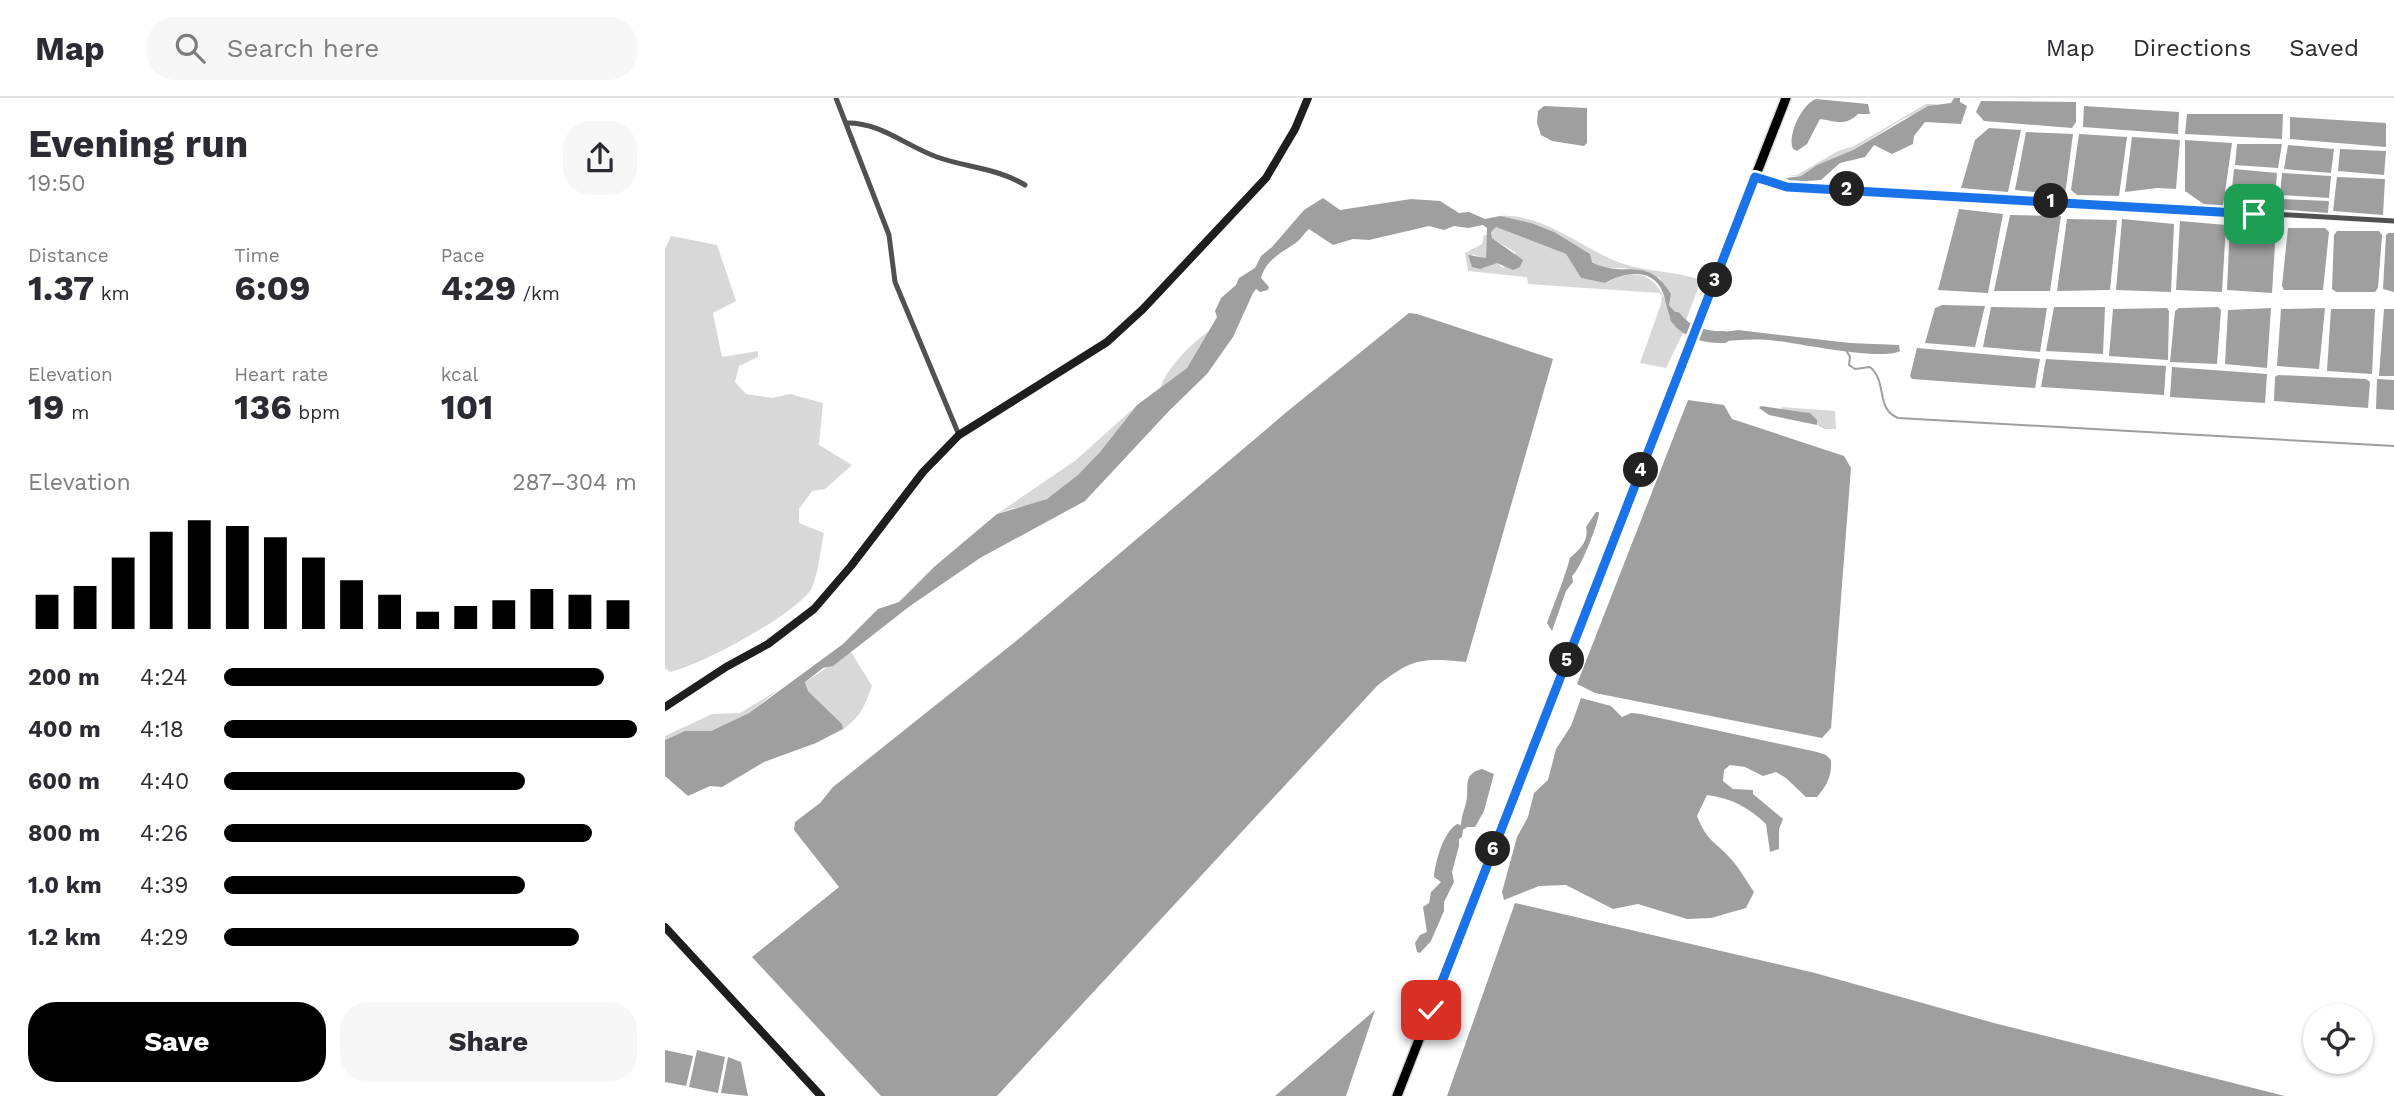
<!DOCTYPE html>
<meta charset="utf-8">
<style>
:root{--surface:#fff;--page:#f7f7f7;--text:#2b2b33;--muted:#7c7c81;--line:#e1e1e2;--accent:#000}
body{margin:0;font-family:"Work Sans",sans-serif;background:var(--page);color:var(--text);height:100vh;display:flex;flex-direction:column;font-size:26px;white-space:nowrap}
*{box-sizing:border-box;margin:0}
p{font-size:23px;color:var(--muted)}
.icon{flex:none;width:38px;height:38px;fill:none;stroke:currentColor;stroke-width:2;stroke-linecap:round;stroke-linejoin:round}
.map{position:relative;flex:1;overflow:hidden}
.sheet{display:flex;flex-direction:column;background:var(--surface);width:665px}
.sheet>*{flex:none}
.buttons{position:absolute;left:1638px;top:906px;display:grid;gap:14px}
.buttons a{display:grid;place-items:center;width:70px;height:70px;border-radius:50%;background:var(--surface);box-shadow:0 2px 5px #0004;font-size:35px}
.pin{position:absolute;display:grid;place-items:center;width:60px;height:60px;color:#fff;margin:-30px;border-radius:14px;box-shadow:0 4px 10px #0006}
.km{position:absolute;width:35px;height:35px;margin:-18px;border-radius:50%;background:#222;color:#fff;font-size:19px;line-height:35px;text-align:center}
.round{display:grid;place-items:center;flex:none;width:74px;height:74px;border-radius:28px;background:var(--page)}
.summary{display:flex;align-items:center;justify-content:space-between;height:119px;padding:0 28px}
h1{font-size:38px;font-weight:700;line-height:52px}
.figures{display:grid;grid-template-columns:repeat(3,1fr);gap:10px;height:119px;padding:7px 28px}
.figures div{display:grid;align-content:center}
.figures b{font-size:35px;font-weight:700}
.figures small{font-size:19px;font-weight:400}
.figures p{font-size:19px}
.chart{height:196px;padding:14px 28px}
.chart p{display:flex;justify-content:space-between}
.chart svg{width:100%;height:126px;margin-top:7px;stroke:var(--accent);stroke-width:6}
.action{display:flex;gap:14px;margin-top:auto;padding:14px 28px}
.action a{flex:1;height:80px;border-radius:28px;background:var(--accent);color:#fff;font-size:28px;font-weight:700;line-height:80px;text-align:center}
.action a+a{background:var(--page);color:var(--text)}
ul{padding:0 28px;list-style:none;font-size:23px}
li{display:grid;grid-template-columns:112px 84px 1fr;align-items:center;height:52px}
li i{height:18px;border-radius:9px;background:var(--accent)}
header{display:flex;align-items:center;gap:42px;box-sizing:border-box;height:98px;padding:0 35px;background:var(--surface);border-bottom:2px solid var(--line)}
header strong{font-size:33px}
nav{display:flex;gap:38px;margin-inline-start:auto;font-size:24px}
.search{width:490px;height:63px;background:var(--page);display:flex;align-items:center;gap:18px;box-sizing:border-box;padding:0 24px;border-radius:28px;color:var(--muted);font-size:26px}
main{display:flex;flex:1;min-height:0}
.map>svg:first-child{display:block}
</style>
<header>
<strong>Map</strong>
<div class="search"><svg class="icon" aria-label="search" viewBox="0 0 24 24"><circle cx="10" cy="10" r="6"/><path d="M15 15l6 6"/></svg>Search here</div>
<nav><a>Map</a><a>Directions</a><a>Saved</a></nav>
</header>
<main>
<section class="sheet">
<div class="summary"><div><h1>Evening run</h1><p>19:50</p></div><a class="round"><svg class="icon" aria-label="share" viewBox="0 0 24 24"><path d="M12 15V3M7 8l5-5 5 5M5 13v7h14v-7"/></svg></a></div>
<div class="figures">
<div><p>Distance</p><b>1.37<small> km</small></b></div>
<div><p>Time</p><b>6:09</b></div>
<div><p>Pace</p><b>4:29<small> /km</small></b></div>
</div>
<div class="figures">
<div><p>Elevation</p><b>19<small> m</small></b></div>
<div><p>Heart rate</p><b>136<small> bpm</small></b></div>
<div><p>kcal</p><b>101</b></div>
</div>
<div class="chart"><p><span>Elevation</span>287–304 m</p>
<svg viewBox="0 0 160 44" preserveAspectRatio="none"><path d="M5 44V32M15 44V29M25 44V19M35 44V10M45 44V6M55 44V8M65 44V12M75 44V19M85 44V27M95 44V32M105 44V38M115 44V36M125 44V34M135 44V30M145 44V32M155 44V34"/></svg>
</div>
<ul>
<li><b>200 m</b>4:24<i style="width:92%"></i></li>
<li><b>400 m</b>4:18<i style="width:100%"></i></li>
<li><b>600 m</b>4:40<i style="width:73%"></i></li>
<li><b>800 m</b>4:26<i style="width:89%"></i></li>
<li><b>1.0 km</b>4:39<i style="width:73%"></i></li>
<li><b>1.2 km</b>4:29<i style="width:86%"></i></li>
</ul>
<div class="action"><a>Save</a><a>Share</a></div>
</section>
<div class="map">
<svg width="1729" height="998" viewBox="0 0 1729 998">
<rect width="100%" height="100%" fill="#fff"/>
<g fill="#d8d8d8">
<path d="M1261 6H1272L1238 21 1188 52 1152 67 1136 78H1123L1132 77 1173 53 1189 48Z"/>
<path d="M835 118C879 115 917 151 956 165 981 174 1011 173 1036 182L1020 225 1004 207 995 180 960 170H938L866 125Z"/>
<path d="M831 129 901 156 916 180 940 185C990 160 995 194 1015 231L1019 233 1001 270 975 265 996 206 997 198 994 195 863 186 862 179 803 173 800 155 817 146 819 137H822L821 161 807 156 820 170 825 165H832L838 170 851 155 827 140 826 134Z"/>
<path d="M6 138 52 147 71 203 48 215 57 259 93 253V259L74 268 70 284 81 296 107 300 125 296 158 305 154 347 187 367 160 391 147 393 134 411V425L159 435C156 449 152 484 145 493 124 520 38 566 5 574L0 570V151Z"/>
<path d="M544 233 522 270 495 290C503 268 526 246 544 233Z"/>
<path d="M470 309C448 337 413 388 379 402 364 408 347 409 332 416L411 362Z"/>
<path d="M1117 309 1170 313 1171 331H1160L1153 328C1150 311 1130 313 1115 312Z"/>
<path d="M186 554 207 588C199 608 198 617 178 631L177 626 143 593 140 584Z"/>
<path d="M113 592 84 615 46 633H20L0 642V638L47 616 75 615Z"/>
</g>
<g fill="#9f9f9f">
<path d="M1289 0H1295V4L1302 8 1296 26 1260 24 1249 38 1248 46 1227 56 1209 47 1200 59 1175 65 1156 82 1127 84 1121 80 1136 78 1152 67 1188 52 1263 8 1286 5Z"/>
<path d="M1151 1 1203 6 1205 16H1193C1179 29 1172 23 1155 21L1142 46 1132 53 1128 51C1122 37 1137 6 1151 1Z"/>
<path d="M1316 3 1411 4V24L1407 30 1319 23 1311 14Z"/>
<path d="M879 8 922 10V45L919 48 887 43 876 37 872 25 873 13Z"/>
<path d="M1419 8 1514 14 1513 36 1418 29Z"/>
<path d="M1522 16H1618L1617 41 1520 36Z"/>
<path d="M1625 19 1721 25V49L1625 41Z"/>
<path d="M1324 30 1356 32 1343 94 1296 90 1310 42Z"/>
<path d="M1361 34 1408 36 1400 97 1350 92Z"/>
<path d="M1414 36 1462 39 1454 98 1412 97 1406 92Z"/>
<path d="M1467 39 1515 42 1511 91 1492 90 1460 94Z"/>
<path d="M1520 42 1567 45 1558 108 1540 107 1520 93Z"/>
<path d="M1572 46H1617L1613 70 1570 67Z"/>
<path d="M1623 47 1669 51 1666 75 1619 71Z"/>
<path d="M1675 51 1721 53 1719 77 1673 73Z"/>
<path d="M1569 71 1612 75 1609 112 1565 109Z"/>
<path d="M1617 75 1666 78 1664 100 1615 97Z"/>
<path d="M1672 79 1720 81 1718 117 1668 113Z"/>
<path d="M658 100 675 112 746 101 775 103 794 115 804 114 820 121 835 118 866 125 889 134 925 156 927 164C959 182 981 155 1006 196L1004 207 1022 227 1019 233C1001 221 1004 212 998 195 988 168 958 175 940 185L916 180 901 156 831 129 826 134 827 140 858 162 855 169 848 172 832 165 815 171 807 169 803 157 821 160 822 130 818 127 803 130 789 128 779 132 764 128 704 142 688 141 668 147 644 131C639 135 637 140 632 144 618 154 601 161 596 180L604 189 603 192 595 194 591 191 588 195 568 239 542 276 504 313 420 403 315 460 245 508 168 568 158 570 140 584 143 593 177 626 178 631 151 645 99 664 57 689 45 688 23 698 0 678V642L20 633H46L84 615 178 546 213 511 234 504 269 469 332 416 382 401 413 377 435 354 472 307 522 270 552 219 550 213 556 200 571 187 574 180 590 170 596 158 607 149 639 112Z"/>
<path d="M1614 101 1664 103 1663 115 1612 111Z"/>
<path d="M1294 111 1338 116 1323 195 1273 192Z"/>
<path d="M1345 117 1396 118 1385 193H1329Z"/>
<path d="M1402 121 1452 122 1445 192 1392 193Z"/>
<path d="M1457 121 1509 126 1506 194 1451 192Z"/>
<path d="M1515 123 1561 127 1557 194 1511 192Z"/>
<path d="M1565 126 1611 129 1607 195 1562 192Z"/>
<path d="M1623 130H1660L1664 134 1658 192H1619L1617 188Z"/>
<path d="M1672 133H1714L1717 137 1713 190 1710 194H1671L1667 191 1669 137Z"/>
<path d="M1723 135H1729V194L1718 191 1721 137Z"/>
<path d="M1277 207 1320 208 1310 249 1260 245 1270 210Z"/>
<path d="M1326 209 1382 210 1375 254 1318 249Z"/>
<path d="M1389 209H1440L1438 256 1381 253Z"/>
<path d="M1553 209 1556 212 1552 266 1505 264 1510 213 1514 210Z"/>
<path d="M1502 210 1504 213 1503 262 1444 258 1448 211Z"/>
<path d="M1606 210 1602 270 1560 266 1563 212Z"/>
<path d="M1660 210 1654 271 1612 268 1616 211Z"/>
<path d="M1666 211H1710L1707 276 1662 273Z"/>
<path d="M1719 211H1729V278H1714Z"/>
<path d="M744 215 752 216 888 261 801 564C756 560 748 560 712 588L332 998H216L87 859 174 789 129 732 130 724 155 705 168 689 356 539 624 312Z"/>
<path d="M1073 232 1185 245 1234 247 1235 253C1214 263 1138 246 1112 243 1092 240 1072 242 1052 244L1044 241 1045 236Z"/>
<path d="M1252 250 1375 261 1370 290 1247 281 1245 278Z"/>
<path d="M1381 261 1501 268 1499 297 1376 289Z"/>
<path d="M1507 269 1602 276 1600 305 1505 299Z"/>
<path d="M1613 277 1701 281 1705 284 1703 310 1609 303 1610 279Z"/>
<path d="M1712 281 1729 282V312L1711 311Z"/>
<path d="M1023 302 1059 307 1067 321 1179 358 1186 370 1166 630 1157 640 930 595 912 586Z"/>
<path d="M1096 308 1145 315 1152 322V327L1104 317 1094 310Z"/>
<path d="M931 414H934C934 425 914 474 907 478L908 484 901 493 887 533 882 525C890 503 899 482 905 460 915 451 924 443 921 429Z"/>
<path d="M916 600 946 608 957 619 966 615 976 616 1152 654 1161 657 1166 662C1167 678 1162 687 1152 699H1141L1121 680 1111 674 1098 678 1080 669 1065 667 1059 672 1058 683 1068 691 1088 692V696L1118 721 1114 731V751L1105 754 1101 726C1083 709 1066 700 1042 697L1032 718C1043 745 1049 742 1066 761 1075 771 1082 784 1089 794L1081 810 1046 820 1022 821 973 806 948 811 901 787 874 788 839 802 837 794 852 739 863 719 869 695 883 682 891 651 906 628Z"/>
<path d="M817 671 829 676 819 713 810 729H802L798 732 797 739 794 741V748L787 774 789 784 779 804V813L766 843 755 855 752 854 750 845 755 837 762 834 758 809 764 805 766 794 776 784 769 779C770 765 778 734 792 726L796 727C797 716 798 716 801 705 805 691 796 676 817 671Z"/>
<path d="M850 805 1150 875 1329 925 1620 998H782Z"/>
<path d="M710 912 681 998H610Z"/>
<path d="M0 952 28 958 21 988 0 984Z"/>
<path d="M32 952 60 959 53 995 24 989Z"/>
<path d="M63 959 76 964 83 998 56 995Z"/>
</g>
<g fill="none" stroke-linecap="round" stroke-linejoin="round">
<path stroke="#9f9f9f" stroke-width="2" d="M1181 252 1185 259 1184 267 1190 271 1205 269C1223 284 1210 311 1233 320L1729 348"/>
<path stroke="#9f9f9f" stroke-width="12" d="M1011 220C1021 234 1042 240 1059 239"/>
<defs>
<path id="primary" d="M732 998 1121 0"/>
</defs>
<use href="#primary" stroke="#dbdbdb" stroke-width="12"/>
<g stroke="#515151" stroke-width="5">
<path d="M171 0 224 137 230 184 294 337"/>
<path d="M181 25C215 24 241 48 272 59 303 70 332 70 360 87"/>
<path d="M1090 79 1122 88 1729 123"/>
</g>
<g stroke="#1e1e1e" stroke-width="8">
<path d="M0 609 61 569 103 546 149 511 186 468 258 374 294 337 442 244 478 211 601 80 630 31 643 0"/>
<path d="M0 829 156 998"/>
</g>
<use href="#primary" stroke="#000" stroke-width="9"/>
</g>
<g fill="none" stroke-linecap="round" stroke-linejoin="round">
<defs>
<path id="route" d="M766 912 1090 79 1122 89 1589 116"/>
</defs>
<use href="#route" stroke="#fff" stroke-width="14"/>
<use href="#route" stroke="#1a73e8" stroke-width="9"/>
</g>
</svg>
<div class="buttons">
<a><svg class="icon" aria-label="locate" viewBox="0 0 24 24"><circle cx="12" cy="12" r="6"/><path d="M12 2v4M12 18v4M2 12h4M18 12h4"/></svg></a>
</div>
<div class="pin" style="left:1589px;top:116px;background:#1e9e55"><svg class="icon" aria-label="arrive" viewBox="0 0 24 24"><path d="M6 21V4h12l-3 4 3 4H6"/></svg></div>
<div class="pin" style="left:766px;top:912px;background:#d93025"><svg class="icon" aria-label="check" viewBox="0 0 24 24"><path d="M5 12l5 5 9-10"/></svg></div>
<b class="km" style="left:1386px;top:103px">1</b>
<b class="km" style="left:1182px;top:91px">2</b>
<b class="km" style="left:1050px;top:182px">3</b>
<b class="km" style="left:976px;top:372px">4</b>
<b class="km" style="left:902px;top:562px">5</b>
<b class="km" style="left:828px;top:751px">6</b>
</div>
</main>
